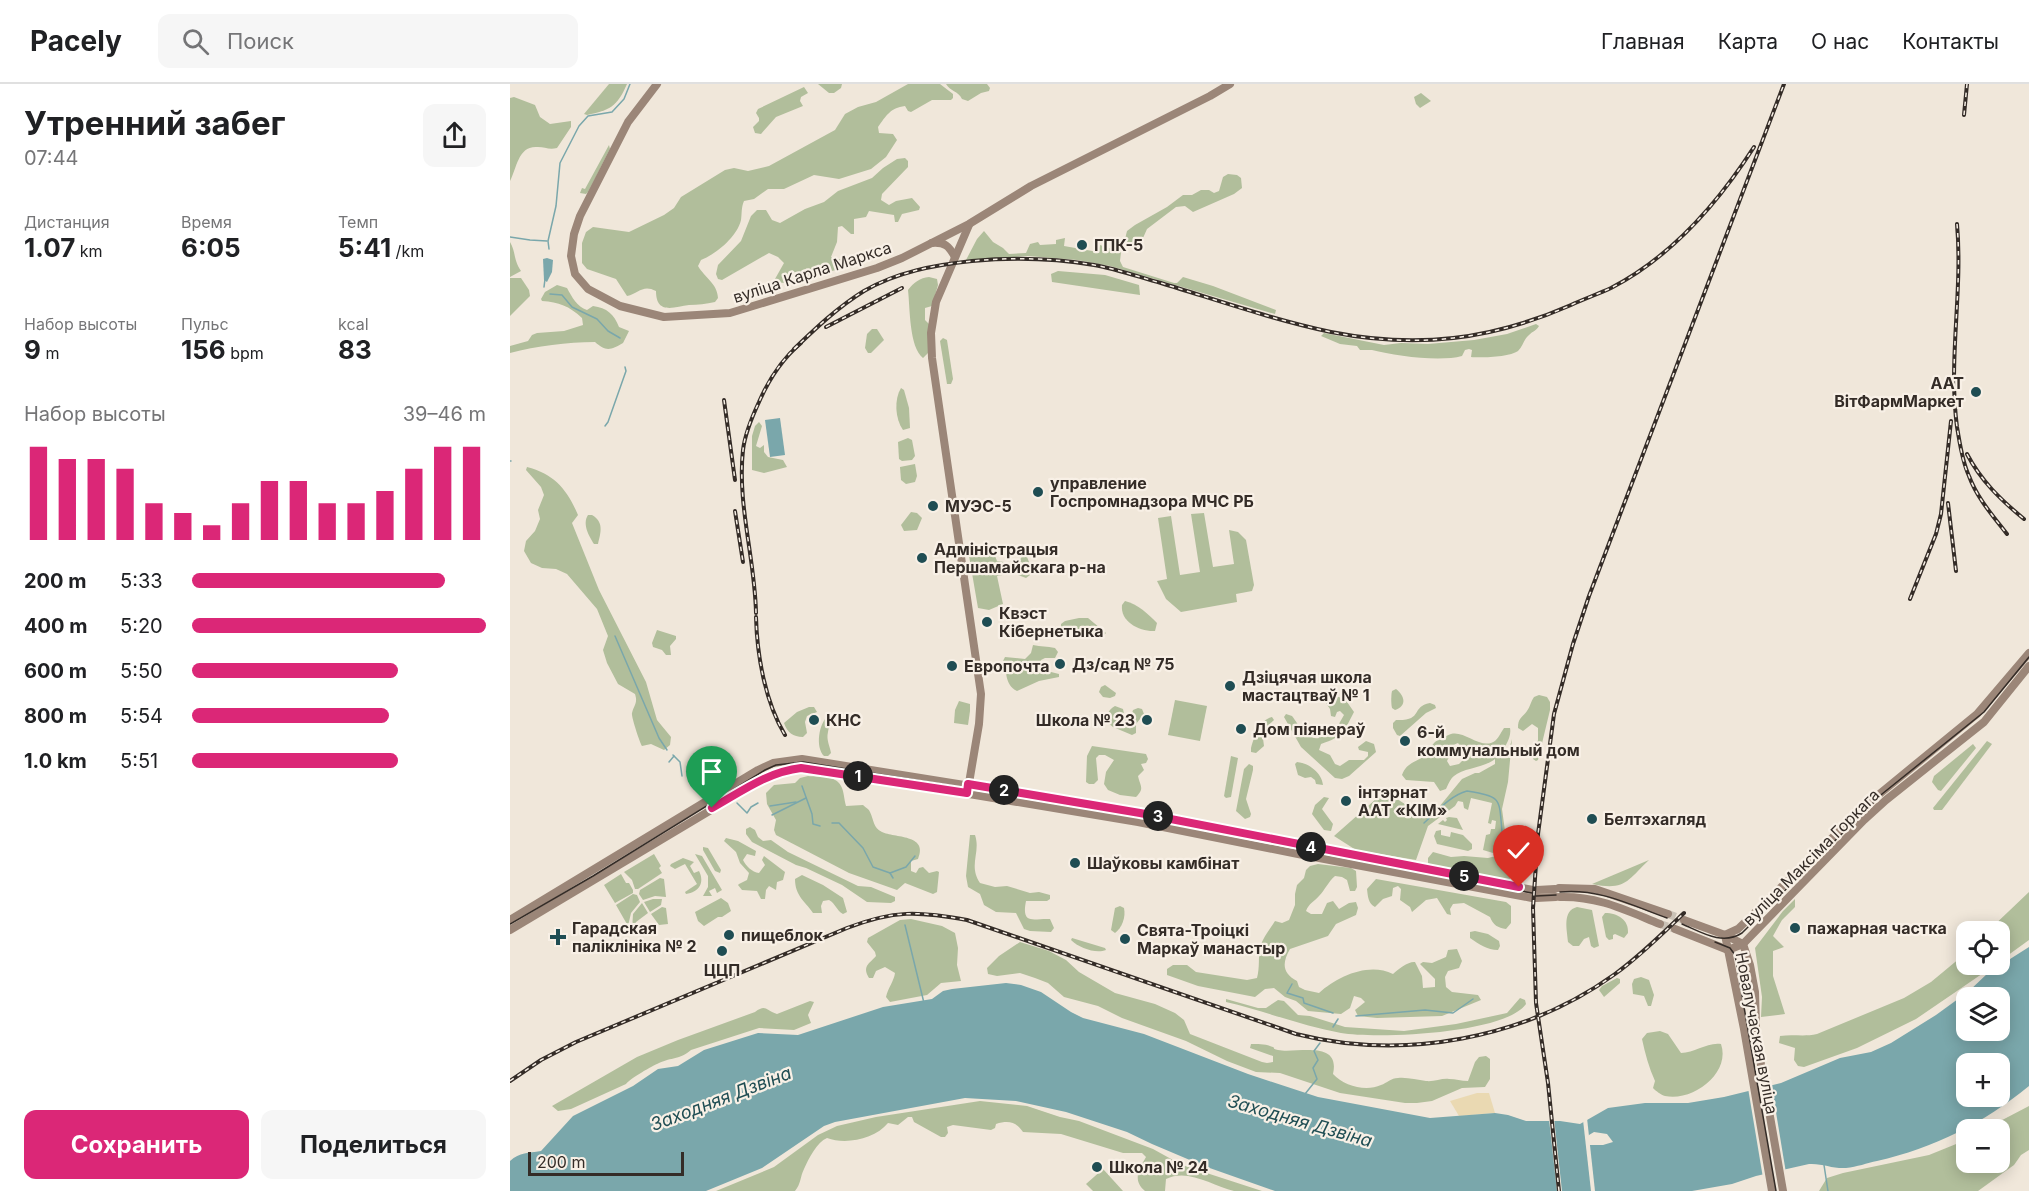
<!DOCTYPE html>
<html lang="ru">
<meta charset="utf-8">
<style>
:root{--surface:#fff;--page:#f6f6f6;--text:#202124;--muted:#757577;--line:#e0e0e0;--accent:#db2777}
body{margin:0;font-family:Inter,sans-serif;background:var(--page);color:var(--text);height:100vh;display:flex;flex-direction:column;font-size:22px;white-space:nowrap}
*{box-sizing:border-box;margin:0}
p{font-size:20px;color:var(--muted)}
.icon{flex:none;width:33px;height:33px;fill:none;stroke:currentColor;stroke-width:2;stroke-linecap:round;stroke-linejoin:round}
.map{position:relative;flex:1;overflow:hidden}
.panel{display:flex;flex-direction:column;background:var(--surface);width:510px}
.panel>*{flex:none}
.controls{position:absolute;left:1446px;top:837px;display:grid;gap:12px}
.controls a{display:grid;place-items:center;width:54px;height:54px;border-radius:12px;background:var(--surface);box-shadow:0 3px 15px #0003;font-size:30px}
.scale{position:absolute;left:18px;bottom:15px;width:156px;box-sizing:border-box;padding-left:6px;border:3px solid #342c27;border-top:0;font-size:16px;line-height:21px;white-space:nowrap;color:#342c27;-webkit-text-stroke:4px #f8f0e6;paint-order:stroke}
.pin{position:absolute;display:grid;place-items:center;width:51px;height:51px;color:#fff;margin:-62px -26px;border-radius:50% 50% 50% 0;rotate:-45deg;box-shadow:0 0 6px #0007}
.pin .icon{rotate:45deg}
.km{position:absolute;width:30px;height:30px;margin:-15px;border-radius:50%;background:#222;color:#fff;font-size:16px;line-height:30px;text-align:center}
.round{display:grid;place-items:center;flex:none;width:63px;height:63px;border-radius:12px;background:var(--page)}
.headline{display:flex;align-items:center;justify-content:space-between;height:102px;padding:0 24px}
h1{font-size:33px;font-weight:700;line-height:45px}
.stats{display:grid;grid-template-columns:repeat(3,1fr);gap:9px;height:102px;padding:6px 24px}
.stats div{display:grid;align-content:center}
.stats b{font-size:26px;font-weight:700}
.stats small{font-size:16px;font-weight:400}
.stats p{font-size:16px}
.chart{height:168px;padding:12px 24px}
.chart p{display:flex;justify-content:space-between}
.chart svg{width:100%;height:108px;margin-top:6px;stroke:var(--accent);stroke-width:6}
.button{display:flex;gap:12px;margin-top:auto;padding:12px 24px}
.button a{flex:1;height:69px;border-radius:12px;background:var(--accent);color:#fff;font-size:24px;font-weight:700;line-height:69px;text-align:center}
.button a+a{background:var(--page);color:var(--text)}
ul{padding:0 24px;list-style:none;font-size:20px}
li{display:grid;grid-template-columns:96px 72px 1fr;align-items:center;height:45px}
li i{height:15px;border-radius:8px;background:var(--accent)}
header{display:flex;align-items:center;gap:36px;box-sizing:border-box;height:84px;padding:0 30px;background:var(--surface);border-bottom:2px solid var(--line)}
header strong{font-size:28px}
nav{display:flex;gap:33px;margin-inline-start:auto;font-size:21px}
.search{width:420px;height:54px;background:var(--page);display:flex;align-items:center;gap:15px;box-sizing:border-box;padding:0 21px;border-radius:12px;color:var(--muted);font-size:22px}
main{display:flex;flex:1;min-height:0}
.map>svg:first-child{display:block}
</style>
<header>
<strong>Pacely</strong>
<div class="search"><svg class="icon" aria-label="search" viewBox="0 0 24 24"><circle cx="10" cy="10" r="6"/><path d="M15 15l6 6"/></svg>Поиск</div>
<nav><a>Главная</a><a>Карта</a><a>О нас</a><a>Контакты</a></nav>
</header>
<main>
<section class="panel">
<div class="headline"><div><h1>Утренний забег</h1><p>07:44</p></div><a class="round"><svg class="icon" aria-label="share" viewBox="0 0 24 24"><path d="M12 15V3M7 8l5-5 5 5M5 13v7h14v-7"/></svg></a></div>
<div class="stats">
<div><p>Дистанция</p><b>1.07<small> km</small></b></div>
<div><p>Время</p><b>6:05</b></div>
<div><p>Темп</p><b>5:41<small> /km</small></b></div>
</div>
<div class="stats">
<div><p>Набор высоты</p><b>9<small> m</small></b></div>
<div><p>Пульс</p><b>156<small> bpm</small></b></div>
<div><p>kcal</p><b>83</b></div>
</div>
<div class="chart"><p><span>Набор высоты</span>39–46 m</p>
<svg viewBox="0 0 160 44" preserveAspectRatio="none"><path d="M5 44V6M15 44V11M25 44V11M35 44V15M45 44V29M55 44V33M65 44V38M75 44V29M85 44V20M95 44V20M105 44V29M115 44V29M125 44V24M135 44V15M145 44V6M155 44V6"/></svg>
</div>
<ul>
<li><b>200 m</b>5:33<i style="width:86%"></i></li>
<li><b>400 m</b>5:20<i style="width:100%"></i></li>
<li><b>600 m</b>5:50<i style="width:70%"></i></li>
<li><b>800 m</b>5:54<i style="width:67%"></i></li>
<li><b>1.0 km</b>5:51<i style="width:70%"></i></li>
</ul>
<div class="button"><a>Сохранить</a><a>Поделиться</a></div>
</section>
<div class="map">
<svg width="1519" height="1107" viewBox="0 0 1519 1107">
<rect width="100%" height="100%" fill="#f0e7da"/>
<g fill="#b1be9b" fill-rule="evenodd">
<path d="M99 0H117C107 23 100 26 77 31L74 30Z"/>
<path d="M308 0H332L331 4 324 9H319Z"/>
<path d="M398 0H430L443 10V14L441 16H422L401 28 398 27 395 22C380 24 376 32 368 43L369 49 383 50 387 56 376 73 361 85 329 95 304 91 274 105H258L244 115 234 117C231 124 232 130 231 136 227 153 206 170 191 176L188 182C195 194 207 199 208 214L205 218C196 220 188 221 179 221 164 223 146 231 146 207 133 200 129 209 117 212L106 195 77 185 72 179V159L76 148 83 143 119 148 154 131 164 124 171 113 215 86 224 84 238 87 259 82 325 46 335 30 348 23 366 18Z"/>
<path d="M436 0H477L480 4 479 7 471 9 458 17 452 15C448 7 440 7 436 0Z"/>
<path d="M294 3 298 9 291 13 290 17 293 22 266 33 251 50 245 49 243 43 249 37V34L246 29 248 25Z"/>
<path d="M911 9 921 17 910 24 906 20 904 13Z"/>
<path d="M4 13 25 21 30 33 40 40 61 37V43L47 64C39 66 35 63 28 63 8 61 7 84 0 97V14Z"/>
<path d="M99 61 100 65 78 108 76 110 70 109 72 104 75 105Z"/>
<path d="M395 74 398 77V83L372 110 371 116 379 121 386 117 402 114 410 123 409 126 392 130 388 138H385L384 131 359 127 356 133 344 135V150H341L332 142 328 143 327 158 321 173 324 175H342L346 178 343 183 316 188 308 183 300 193 281 187 274 199 267 198 265 195 274 179 268 173 259 169 212 196 208 195 206 190 208 181 231 157 241 132 247 126H256L262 136 270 139 295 125 314 118 328 107 362 94 373 84 387 75Z"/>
<path d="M718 90 727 91 731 94 732 104 724 110 683 128 675 122 666 123 637 145 633 154 618 161 614 159 617 147 625 141 657 123 673 111H682L691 106H699L704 109 709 107 713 93Z"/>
<path d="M474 147 483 158 493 164 499 170 516 169 520 160 528 158 530 161 546 160V156L555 154 554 162 588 168 590 161 611 168 610 177 613 183 664 199H667L673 193 703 202 766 226 765 230 600 182 567 176 518 172 456 176 467 155Z"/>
<path d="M0 158C6 168 3 175 11 187L0 193Z"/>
<path d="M548 187 595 191 629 201 630 211 542 198 541 190Z"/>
<path d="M419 193 427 195 428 201 422 222 415 224V236L419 240 418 269 413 274C399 263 400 223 398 206 404 198 410 194 419 193Z"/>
<path d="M0 194H11L19 206 20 212 0 232Z"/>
<path d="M47 201 57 204C62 213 67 223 77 226L83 222C97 224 104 230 109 243L119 247 113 259C101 266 96 268 85 258 57 258 27 262 0 269V262L18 257 22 251 27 249 54 247 73 241 72 234C59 222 49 218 32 217L31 215 35 208Z"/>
<path d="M1026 240 1029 242C1026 247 1023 247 1019 251 1014 255 1013 262 1008 267 1000 273 972 274 961 273L962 266 959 265 955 266 952 272C930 278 885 272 862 266H850L847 262 830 260 811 252 814 249 874 261 891 259 918 260 964 256 997 250Z"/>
<path d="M362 245H367L374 256 361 269H358L355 264 357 250Z"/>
<path d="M433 254 437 256 443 295 441 300H437L430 257Z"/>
<path d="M391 304 394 306 399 324 400 344 393 346C385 335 384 315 391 304Z"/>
<path d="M249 338 252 342 246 362 250 364 254 361V368L258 373 273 376 277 383 254 389 242 386V352L245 342Z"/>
<path d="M398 354 402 356 405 372 402 376 392 377 389 375 388 358Z"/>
<path d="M405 380 407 392 405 398 396 400 391 396 390 383Z"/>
<path d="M17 383C44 390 57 405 68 431L62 439 89 506 136 598 147 636 161 653 160 661 154 666 141 660 132 662C130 659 121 632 122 629 124 621 128 619 125 610L108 600 97 579 93 566 98 552 87 525 57 490 46 485 32 484 21 479 14 467 16 457 25 447 30 435 28 426 34 411 31 403 16 386Z"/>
<path d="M401 428 407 429 412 434 407 446 394 447 391 441Z"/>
<path d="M694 429 703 483 724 480 719 446 728 448 736 456 744 501 742 507 726 510 727 518 671 528 656 515 647 497 657 495 648 434 661 432 670 491 690 488 681 430Z"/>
<path d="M78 431H82C94 438 91 448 88 460H84C79 452 72 440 78 431Z"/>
<path d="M480 462 482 472H485L487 477 494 478 499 483H503L512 473H517L519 478 520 491 516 494 503 489 487 492 493 520 479 526 468 524 458 466Z"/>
<path d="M615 517C628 520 638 530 647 539L645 547C630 548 610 538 612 521Z"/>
<path d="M569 534H578L596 549 594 551 581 550 571 555 551 544V540L555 537Z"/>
<path d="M147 546 166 552V555L160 562 161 571H156L152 566 143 563 142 559Z"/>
<path d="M523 561C531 563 537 562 545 564L548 568 545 574H535L531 576 530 581 533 586 549 590V593L529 597 507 607C494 600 498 589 493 577L495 573 515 575 521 569Z"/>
<path d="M595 601 606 609 605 612 600 614 593 613 589 608 591 603Z"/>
<path d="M886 605C895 612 897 622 885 626L882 624C881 620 881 611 882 607Z"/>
<path d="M822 611 835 615 844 628C833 649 834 652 811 660L809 666 820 671 825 680 830 682 839 676H854L858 672V668L849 666 848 663 856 657 864 660 866 668 839 692 832 695 825 694 791 663 774 633 776 630 782 632C790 642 795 656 809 654L807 645 809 644 820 650 826 645 834 631 830 627 827 628 825 633 821 632 820 625 814 616 816 612Z"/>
<path d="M1029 611 1037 613 1040 618V626L1028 676 1026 677 1023 675 1028 656V644L1022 640 1013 647 1008 644C1008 634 1012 634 1017 627 1020 623 1021 617 1024 613Z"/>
<path d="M665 616 697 622 690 657 658 651Z"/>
<path d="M449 617 460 620V627L458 641 444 639 445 626Z"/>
<path d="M920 619 925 621 926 624 916 629 890 652 887 651 883 644V639L886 636C914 637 900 623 920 619Z"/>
<path d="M605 622 613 625 615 635 620 636 623 626 628 624 632 625 634 630 626 640V649L622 651 603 643 598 639C596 631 598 626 605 622Z"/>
<path d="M299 623H304L307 628 297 632 295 638 297 649 293 653C283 653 277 648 274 639L287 628Z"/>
<path d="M318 632H321C322 639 319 641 318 648 316 656 320 662 321 669L318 672H314C305 663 309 639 318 632Z"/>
<path d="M762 633 764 636 752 647 754 662 746 669 741 668V664C745 651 748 637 762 633Z"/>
<path d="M994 644H1000C1002 654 994 664 989 672L998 669 1002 655 998 698 992 725 995 747 991 765 983 769 973 766 976 751 980 750 981 745H985L986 737 982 736 981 740 978 739 982 719 961 714 958 726 954 724 953 718 948 717 945 722 918 742 906 776 846 766 824 752 875 707 916 734H920L952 695 965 689H969L985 680V675C974 684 953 684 944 692 940 695 938 701 936 705L930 707 924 698 896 696 892 691C896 680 903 679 913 673 919 670 920 663 924 659 928 655 936 652 941 650 955 646 973 668 986 656 989 653 991 648 994 644ZM948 659 955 669V674L949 680 940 682 937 677 939 673 936 664Z"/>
<path d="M1477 657 1482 660 1432 726H1424L1423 724Z"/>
<path d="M1463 660 1466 664 1431 707 1428 706 1422 698 1424 692Z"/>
<path d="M582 662 636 670 638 675 636 679 631 680 634 686 628 692C630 702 635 704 626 713L610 711 598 706 594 700 596 688 604 676 595 671H589L586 674 588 696 584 700H579L576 698 577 672Z"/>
<path d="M721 672 728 674 721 713 716 714 714 712Z"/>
<path d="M787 678C799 679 812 689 813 701L806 700 805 696 801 693 795 694 788 691 785 680Z"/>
<path d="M739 680 743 682V686L736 715 741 730 740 733 735 735 726 727 734 685Z"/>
<path d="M298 692C308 693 326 691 331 702 334 707 334 715 336 722L353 721C356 724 359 725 360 728 364 736 363 744 372 748 384 754 419 750 408 775L401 777V787L406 789 409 784 413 783 419 789 427 787 429 788 427 808 423 810 395 799 387 806 339 789 266 751 264 746 266 736 257 720 256 709 264 701 285 699 290 694Z"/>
<path d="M814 713 819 714 812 725 823 740 821 747 814 746 802 730 805 721Z"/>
<path d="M939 733 947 734 953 746 928 740 933 736 935 738 937 736 936 734Z"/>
<path d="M240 743 245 746 248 753 253 757 261 756 278 768 348 802 361 803 385 813V817L381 819 357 818 332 801 296 784 286 781 242 758 236 750V745Z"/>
<path d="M931 746V751L940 753 941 748 953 751 962 760V765L958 767 927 760 924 752 926 747Z"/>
<path d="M460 751H465C471 769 458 781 470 799L485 803 497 802 520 809 529 808 540 811V815L537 817H516C511 842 524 834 540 835L544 844 541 848 520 847 514 845 506 829 486 828 474 821 470 810 458 803 456 792Z"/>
<path d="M1002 751 1018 755C1017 772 1009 783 999 796L918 780V774L923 768 941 773 954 772 978 774 994 770 997 766Z"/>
<path d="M216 754 228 757 246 767 245 772 237 770 233 776C236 782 242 788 249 789L255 781 252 776 254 772 275 788 273 796 267 798 266 806 259 802 256 806 255 815H251L247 807 232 806 228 801 229 800 237 796 239 789 230 779 226 768 214 757Z"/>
<path d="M193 763 198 764 211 786 210 789 205 787 193 766Z"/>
<path d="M144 770 151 782 149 784 152 789 128 805H125L122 796 114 788Z"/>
<path d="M185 770 192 772 212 806 207 809 205 804 199 807 202 812H193L198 803V792Z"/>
<path d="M173 774 184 778 180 782 184 789 189 787C195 799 189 808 176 810L175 808 187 800 175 780 165 785 160 782 161 780Z"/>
<path d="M1139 776C1117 797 1115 807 1082 800Z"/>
<path d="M808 780 841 784 846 787 847 803 845 807H840L837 796 832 793 825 792C818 798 815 806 809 812 804 818 799 819 796 827L801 830H812L817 819 823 817 829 825 839 819 846 818 848 824 846 831 826 840 818 852 780 865C772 879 772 889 787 897L789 903 795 906 809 909C828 892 859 878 883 890 888 885 899 877 905 878L912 892 913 904 925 903V895L910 880 913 878 922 879 936 873 938 866 947 865 952 877 949 884 938 887 935 893 936 903 942 908 968 911 971 916 932 932 867 934 848 932 845 926 855 918 851 914 844 912 840 924 831 930 798 927 786 917 775 913 764 904 755 905 745 913 688 902 657 891V885L663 881H677L686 888 737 896 747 894C750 883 748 874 750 864 752 855 760 845 765 837L772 839 779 836 785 821V810L787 801 794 794 796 786 800 782Z"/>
<path d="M111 790 116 799H119L123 806V809L105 819 94 801Z"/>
<path d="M292 791 313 801 333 814 337 828 333 830C326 826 326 820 319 816L313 817 311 822 312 829H303C295 817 285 812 285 795Z"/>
<path d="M150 794 154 795 156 813 145 812 133 816 129 810 130 806Z"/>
<path d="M866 795 996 818 1001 822V839L996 845C988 844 983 841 980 833L954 819 943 820 940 825 941 831 937 830 927 814 916 816 902 828 900 823 890 816 891 805 888 802 883 804 882 812 873 815 865 823C858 819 858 813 857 805Z"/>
<path d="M1519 808V856L1490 877V848L1478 847Z"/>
<path d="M123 810 127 811 130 818 121 829 118 842 106 821Z"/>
<path d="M211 814 218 819 221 827 212 833H208L194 842 188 837 185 828Z"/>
<path d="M143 815H152L151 821 140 828 134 818Z"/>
<path d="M1285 815V823L1272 836 1263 852 1274 863 1263 867V892L1275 930 1251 933 1252 913 1245 864 1273 827Z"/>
<path d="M132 819 138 829 126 838V847L122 846 123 830Z"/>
<path d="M610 822 614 824C616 833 612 844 605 849L601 846 605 824Z"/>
<path d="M152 823 156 824 158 840 149 841 141 830Z"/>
<path d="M1067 823 1082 826 1089 862 1084 864 1081 862 1079 853 1074 855 1069 862H1063L1058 858C1057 845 1052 827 1067 823Z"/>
<path d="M1095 829C1108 829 1119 836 1118 849L1114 854 1105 850 1103 851V855L1099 856 1096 853 1092 833Z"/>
<path d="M401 835 432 842 445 849 448 864 447 881 451 897 431 899 417 911 380 918 376 913C378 904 384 897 385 889L375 883 366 887 363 894H359C352 882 359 880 366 872L365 868 357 858 358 854 390 836Z"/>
<path d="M965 847 978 850 989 857 990 862 988 866C977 866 969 860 960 854V848Z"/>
<path d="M562 854 595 864 596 866C586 870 569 864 561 856Z"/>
<path d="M510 858 539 867 556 876 569 888 605 909 645 920 665 929 674 936 680 950 752 978 757 979 763 978V972L740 964 741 960C747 960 755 960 760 962 769 965 759 964 768 966 785 970 831 955 823 990 834 1002 856 1008 871 1001 877 999 881 994 888 994 897 993 907 996 916 997 924 998 932 994 939 995 946 995 951 997 958 997L965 978 969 973 976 972 980 975V995L975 1003 952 1004 922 1017 907 1019H895L830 1009 770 989 746 988 717 977 676 957 612 934 588 922 554 913 538 899 525 894 510 889 487 892 478 890 477 884 489 872Z"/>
<path d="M1456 869V880L1485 881 1406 935 1347 964 1294 983 1288 982 1284 976 1285 964 1269 959 1270 952C1283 950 1294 953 1307 950L1394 914 1421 898Z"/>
<path d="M1131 893 1139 896 1144 911 1141 922H1138L1134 912 1123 910 1122 900 1124 895Z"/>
<path d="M1107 894 1110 895V899L1094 913 1089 906 1092 902Z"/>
<path d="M1010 914 1015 916 1016 920C995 950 867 955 831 949 792 942 755 927 716 918V915L748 924H756L768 916 774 917 788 931 800 932 835 943 894 947 946 940 997 929Z"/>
<path d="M300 917 304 918 298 931 301 939 284 946 249 944 181 966C169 976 162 973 149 979 142 982 121 994 116 1000L61 1025 48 1027 42 1022 127 973 168 956 245 928C256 920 255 926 267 930Z"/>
<path d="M1150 947 1158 950 1171 969C1185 969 1197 958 1211 960 1221 989 1183 1018 1155 1012 1151 1011 1146 1007 1143 1004L1145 997C1139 984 1135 969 1132 955L1137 949Z"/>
<path d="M470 1017 517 1022 550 1033 569 1037 643 1065 672 1081 752 1107C743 1107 732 1107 724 1107 703 1102 678 1084 656 1095L655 1107H635C622 1096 629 1085 636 1073L632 1069H613L551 1050 513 1048C506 1038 499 1036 486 1040L485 1044 481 1046 443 1041 437 1043 438 1049 435 1053H431L404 1038 402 1033H398L388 1041 378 1039C365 1055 336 1061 317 1054 307 1058 299 1074 294 1085 290 1093 291 1100 285 1107H206L264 1083 308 1051 327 1042 366 1033Z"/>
<path d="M1519 1022V1066L1511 1071 1504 1081 1468 1107H1309L1317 1094 1333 1089 1419 1071 1456 1056V1078H1490V1046L1475 1045Z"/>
<path d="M593 1085 613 1107H583L576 1100Z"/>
</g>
<path fill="#ead9b2" d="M967 1009H979L985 1029 949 1032 940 1017Z"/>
<g fill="#7aa7ab" fill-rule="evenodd">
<path d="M37 174 43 176 42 188 37 198 34 196 33 175Z"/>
<path d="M270 334 275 371 260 373 255 336Z"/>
<path d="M1519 863V1002C1474 1039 1424 1064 1367 1077 1357 1079 1347 1083 1336 1084 1323 1085 1312 1079 1299 1080L1246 1092 1222 1100 1182 1107H765L694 1082 642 1060 617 1048 556 1028 506 1017 455 1014 325 1038 314 1042 252 1084 196 1107H0V1077C10 1068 18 1069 31 1067L63 1032 123 1002 148 985 168 982 194 966 248 949 288 951 373 923 422 915 433 907 442 905 496 899 511 901 531 908 561 928 573 934 634 950 738 990 808 1013 920 1034 985 1029 998 1031 1016 1037H1050L1070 1040 1098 1024 1135 1019H1178L1214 1013 1271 999 1330 974 1361 968 1381 959 1426 931 1459 907 1478 889ZM1456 914H1490V946H1456ZM1456 980H1490V1012H1456ZM1084 1048 1097 1050 1103 1058 1093 1061H1079V1051Z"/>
</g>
<g fill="#f0e7da">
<path d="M1261 998 1276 1089 1253 1094 1238 1004Z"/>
<path d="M1044 1034 1052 1107H1047L1039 1035Z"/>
<path d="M1077 1034 1085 1107H1081L1073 1036Z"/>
</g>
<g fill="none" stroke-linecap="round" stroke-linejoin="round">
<g stroke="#7aa7ab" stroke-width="1.5">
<path d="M0 153 20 156 37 157"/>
<path d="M39 165 38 157 46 122 50 79 69 42 78 32 102 28 114 15 120 0"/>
<path d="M34 203 35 195"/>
<path d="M40 210 52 211 62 223 87 235 98 247 110 254"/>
<path d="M95 342 98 338 116 287 115 283"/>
<path d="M0 377H1"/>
<path d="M105 552 149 654 157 666"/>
<path d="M163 671 170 678 172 692"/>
<path d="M159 678 164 672"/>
<path d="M292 702 302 730 303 740 310 742"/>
<path d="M227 719 237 729 241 723 248 719"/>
<path d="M260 722 286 718"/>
<path d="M262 731 296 714"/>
<path d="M322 739H329L353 764 363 783 380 789 383 794"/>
<path d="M914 739C926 728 941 711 957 707 992 713 989 713 992 748"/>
<path d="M1002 754 1013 761 1011 778"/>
<path d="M380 789 396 783 405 772"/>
<path d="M395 841 414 919"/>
<path d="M782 900 777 909 793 914 794 919 823 929"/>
<path d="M846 932 915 926 943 929 963 915"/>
<path d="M823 943 828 935"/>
<path d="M795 1010 807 995 803 984 808 976 804 967 810 959"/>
<path d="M1314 1081 1318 1107"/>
</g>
<g stroke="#cac2b6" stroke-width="8" stroke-dasharray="8 4" stroke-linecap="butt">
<path d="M1158 830 1174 836"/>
<path d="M1150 840 1165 845"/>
</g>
<g stroke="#9b8678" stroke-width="8">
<path d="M147 0 118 38 70 132 64 150 61 172 65 190 78 205 110 222 154 233 220 229 367 184 392 174 459 140 521 102 700 12 720 0"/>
<path d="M422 159C435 158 439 162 445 173"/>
<path d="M458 705 469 640 471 610 422 274 421 249 426 218 459 141"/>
<path d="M1049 804 1085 805 1158 830"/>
<path d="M1027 806 1045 805"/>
<path d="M1050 813C1088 812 1115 826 1150 840"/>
<path d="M1026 814 1046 813"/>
<path d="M0 836 248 686 263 679 292 675 630 729 1023 806"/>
<path d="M1174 836 1215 851 1233 860 1240 881 1245 908 1246 943 1251 981 1273 1107"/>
<path d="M1165 845 1218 866 1233 860 1354 736 1376 716 1474 638 1519 582"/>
<path d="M0 846 258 692 274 686 291 684 441 707 628 738 788 770 1022 814"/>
<path d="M1215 851 1228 845 1356 721 1467 630 1519 569"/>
<path d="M1215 851 1234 945 1262 1107"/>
</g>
<g stroke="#342c27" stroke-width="1.5">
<path d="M1050 808C1088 804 1121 821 1157 834"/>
<path d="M1026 812 1046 811"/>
<path d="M0 840 83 792 255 686 266 681 293 678 630 732 1022 809"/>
<path d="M1172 840C1191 848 1212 862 1232 849L1372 710 1474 628 1519 573"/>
<path d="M1205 858 1220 864 1225 871 1266 1107"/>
</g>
<defs>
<g id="rail">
<path d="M1454 31 1457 0"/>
<path d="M1447 140C1453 208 1438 275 1447 343 1450 360 1452 377 1459 392 1467 414 1483 432 1497 450"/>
<path d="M316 243 392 204"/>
<path d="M284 265C306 244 328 223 354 207 387 188 424 181 462 177 503 173 543 174 584 181 607 185 629 193 651 199 707 216 764 236 821 248 907 265 981 256 1061 221 1074 215 1088 210 1101 204 1161 173 1208 119 1244 63"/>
<path d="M214 316 225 396"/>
<path d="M1457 370C1471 397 1491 416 1514 435"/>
<path d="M1438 419 1446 487"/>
<path d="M225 427 233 478"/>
<path d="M1400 515 1426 450 1431 430 1441 337"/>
<path d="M246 529C245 475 227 420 233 366 235 349 242 333 249 318 259 295 272 275 291 259"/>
<path d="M246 533C247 571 255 618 275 651"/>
<path d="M0 997 31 976 66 958 337 844C384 826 408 827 457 836L786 950C894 977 1015 955 1105 890 1130 872 1152 850 1174 829"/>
<path d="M1049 1107 1038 999 1026 919 1023 824 1028 750 1044 630 1063 560 1079 512 1274 0"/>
</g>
</defs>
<use href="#rail" stroke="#342c27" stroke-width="4"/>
<use href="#rail" stroke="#f8f0e6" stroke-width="1.5" stroke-dasharray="4.5" stroke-linecap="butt"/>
</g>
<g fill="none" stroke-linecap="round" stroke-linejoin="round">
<defs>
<path id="route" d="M202 724C231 708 257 688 291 684L457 709 458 700 630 729 1009 803"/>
</defs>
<use href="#route" stroke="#fff" stroke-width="12"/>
<use href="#route" stroke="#db2777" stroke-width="8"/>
</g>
<g fill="#1f4d53" stroke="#f8f0e6" stroke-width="2">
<circle cx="572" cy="161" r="6"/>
<circle cx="1466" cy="308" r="6"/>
<circle cx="528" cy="408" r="6"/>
<circle cx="423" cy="422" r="6"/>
<circle cx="412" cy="474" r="6"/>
<circle cx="477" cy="538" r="6"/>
<circle cx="550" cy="580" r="6"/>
<circle cx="442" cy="582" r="6"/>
<circle cx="720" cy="602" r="6"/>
<circle cx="304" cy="636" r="6"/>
<circle cx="637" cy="636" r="6"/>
<circle cx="731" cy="645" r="6"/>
<circle cx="895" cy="657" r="6"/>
<circle cx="836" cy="717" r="6"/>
<circle cx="1082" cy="735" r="6"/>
<circle cx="565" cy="779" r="6"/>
<circle cx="1285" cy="844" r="6"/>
<circle cx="219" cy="851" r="6"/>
<path d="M45 844h6v6h6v6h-6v6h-6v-6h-6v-6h6z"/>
<circle cx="615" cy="855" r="6"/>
<circle cx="212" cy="867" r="6"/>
<circle cx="587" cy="1083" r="6"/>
</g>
<g text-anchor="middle" stroke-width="4.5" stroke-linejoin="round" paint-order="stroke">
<g font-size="16" font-weight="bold" fill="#342c27" stroke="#f8f0e6" text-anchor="start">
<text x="584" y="167">ГПК-5</text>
<text x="1454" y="305" text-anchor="end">ААТ<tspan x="1454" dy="18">ВітФармМаркет</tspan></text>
<text x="540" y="405">управление<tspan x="540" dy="18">Госпромнадзора МЧС РБ</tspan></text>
<text x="435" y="428">МУЭС-5</text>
<text x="424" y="471">Адміністрацыя<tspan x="424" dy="18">Першамайскага р-на</tspan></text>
<text x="489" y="535">Квэст<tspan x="489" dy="18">Кібернетыка</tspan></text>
<text x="562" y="586">Дз/сад № 75</text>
<text x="454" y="588">Европочта</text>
<text x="732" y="599">Дзіцячая школа<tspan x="732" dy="18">мастацтваў № 1</tspan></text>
<text x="316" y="642">КНС</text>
<text x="625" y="642" text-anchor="end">Школа № 23</text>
<text x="743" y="651">Дом піянераў</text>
<text x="907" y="654">6-й<tspan x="907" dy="18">коммунальный дом</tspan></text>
<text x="848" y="714">інтэрнат<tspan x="848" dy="18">ААТ «КІМ»</tspan></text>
<text x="1094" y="741">Белтэхагляд</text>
<text x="577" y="785">Шаўковы камбінат</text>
<text x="62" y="850">Гарадская<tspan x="62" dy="18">паліклініка № 2</tspan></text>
<text x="1297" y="850">пажарная частка</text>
<text x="627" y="852">Свята-Троіцкі<tspan x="627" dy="18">Маркаў манастыр</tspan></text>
<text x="231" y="857">пищеблок</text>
<text x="212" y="892" text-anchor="middle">ЦЦП</text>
<text x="599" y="1089">Школа № 24</text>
</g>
<g font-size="16" fill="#342c27" stroke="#f8f0e6">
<text transform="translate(302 188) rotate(-18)" y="6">вуліца Карла Маркса</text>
<text transform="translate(1301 773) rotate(-45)" y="6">вуліца Максіма Горкага</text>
<text transform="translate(1247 949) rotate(79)" y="6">Новалучаская вуліца</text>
</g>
<g font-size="18" font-style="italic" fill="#1f4d53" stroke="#f8f0e6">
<text transform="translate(211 1015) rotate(-21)" y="6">Заходняя Дзвіна</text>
<text transform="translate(790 1037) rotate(16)" y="6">Заходняя Дзвіна</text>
</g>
</g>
</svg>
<div class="controls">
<a><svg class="icon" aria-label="locate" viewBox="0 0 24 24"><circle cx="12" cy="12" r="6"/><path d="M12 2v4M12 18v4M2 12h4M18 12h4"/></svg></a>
<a><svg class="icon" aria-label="layers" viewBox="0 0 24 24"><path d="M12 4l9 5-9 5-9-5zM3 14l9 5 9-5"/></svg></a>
<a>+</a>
<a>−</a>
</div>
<div class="scale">200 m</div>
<div class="pin" style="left:202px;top:724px;background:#1e9e55"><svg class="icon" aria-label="arrive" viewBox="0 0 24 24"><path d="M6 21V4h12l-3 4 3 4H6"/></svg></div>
<div class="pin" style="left:1009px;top:803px;background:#d93025"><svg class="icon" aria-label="check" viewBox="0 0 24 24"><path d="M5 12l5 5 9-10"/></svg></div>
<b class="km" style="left:348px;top:692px">1</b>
<b class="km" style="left:494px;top:706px">2</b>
<b class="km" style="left:648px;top:732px">3</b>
<b class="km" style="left:801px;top:763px">4</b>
<b class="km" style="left:954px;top:792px">5</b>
</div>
</main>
